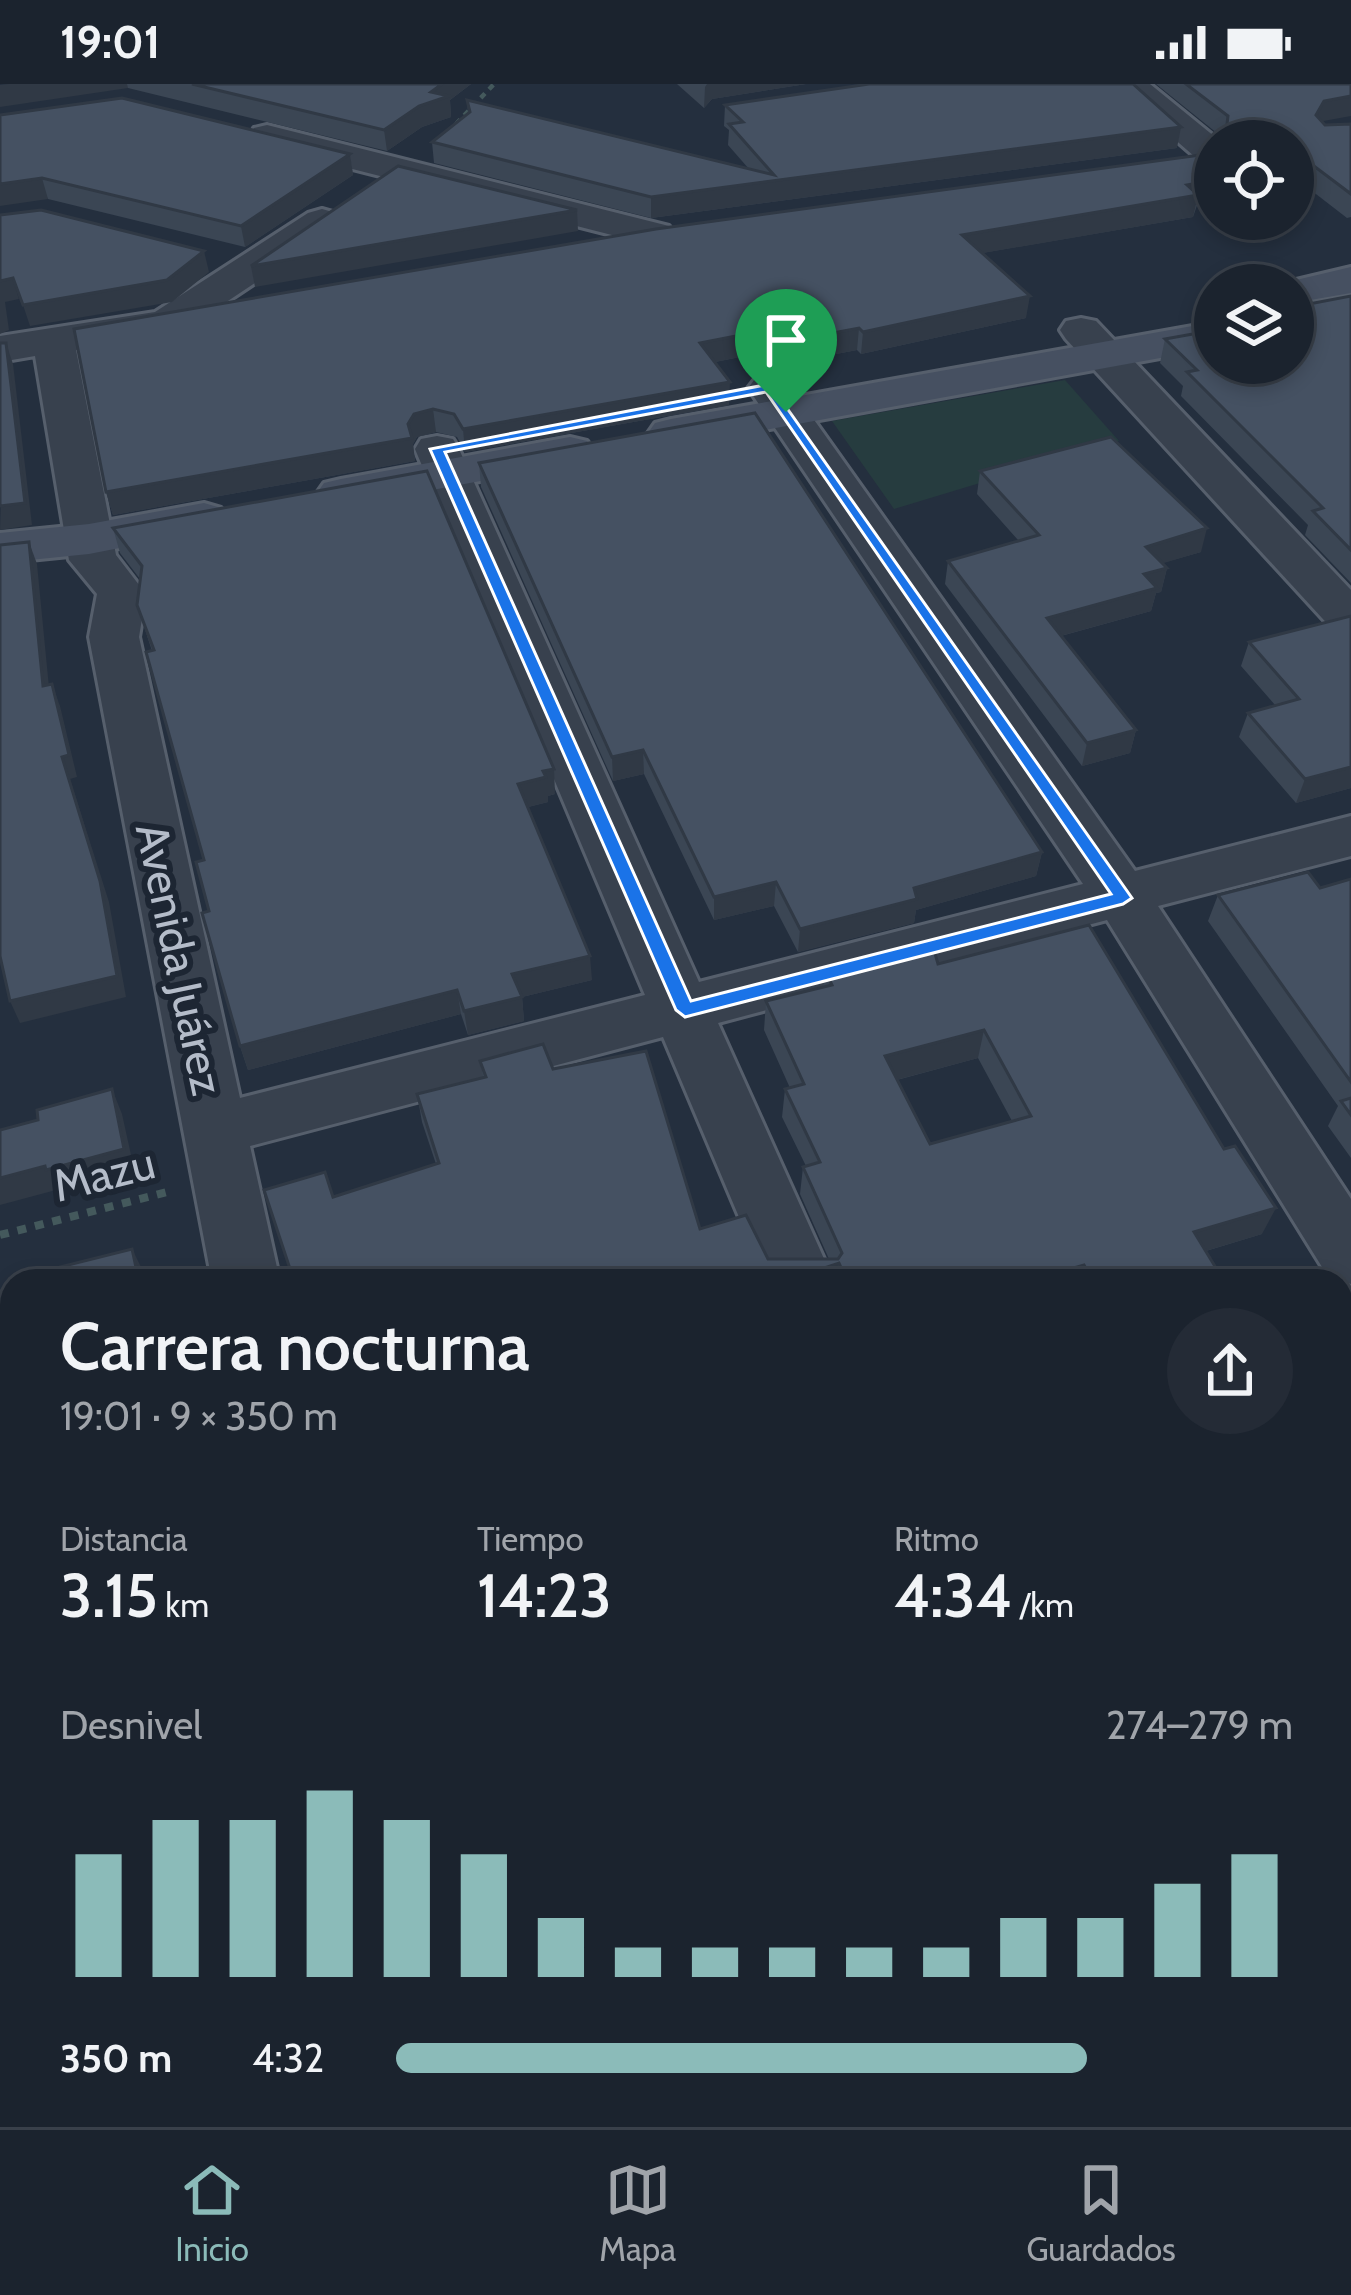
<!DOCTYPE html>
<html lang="es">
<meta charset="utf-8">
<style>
:root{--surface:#1b232e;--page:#242b36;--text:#f1f3f6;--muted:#a0a4aa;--line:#39404a;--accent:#8bbbb9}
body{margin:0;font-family:Cabin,sans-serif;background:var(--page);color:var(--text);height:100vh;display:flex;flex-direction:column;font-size:45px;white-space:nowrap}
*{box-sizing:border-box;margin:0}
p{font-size:39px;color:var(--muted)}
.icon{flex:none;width:66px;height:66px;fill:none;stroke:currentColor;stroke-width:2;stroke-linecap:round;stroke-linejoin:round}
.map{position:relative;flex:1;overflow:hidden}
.details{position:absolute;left:0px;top:1185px;width:1353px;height:858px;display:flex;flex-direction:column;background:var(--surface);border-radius:36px 36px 0 0;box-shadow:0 6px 18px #0003,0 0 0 3px var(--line)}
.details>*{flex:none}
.controls{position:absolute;left:1194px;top:36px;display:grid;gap:24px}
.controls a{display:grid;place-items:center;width:120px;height:120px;border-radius:50%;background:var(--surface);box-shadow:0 6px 18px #0003,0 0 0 3px var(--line);font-size:60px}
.pin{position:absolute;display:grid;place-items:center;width:102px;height:102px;color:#fff;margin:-123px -51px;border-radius:50% 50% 50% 0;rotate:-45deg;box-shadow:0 0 12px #0007}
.pin .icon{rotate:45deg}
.round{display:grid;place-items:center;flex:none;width:126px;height:126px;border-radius:63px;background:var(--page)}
.headline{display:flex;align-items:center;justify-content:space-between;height:204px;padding:0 60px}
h1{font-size:66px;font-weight:600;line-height:90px}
.stats{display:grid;grid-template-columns:repeat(3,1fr);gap:18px;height:204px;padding:12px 60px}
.stats div{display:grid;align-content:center}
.stats b{font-size:60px;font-weight:600}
.stats small{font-size:33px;font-weight:400}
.stats p{font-size:33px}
.chart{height:336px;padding:24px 60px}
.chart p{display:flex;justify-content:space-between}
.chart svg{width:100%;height:216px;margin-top:12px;stroke:var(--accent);stroke-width:6}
ul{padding:0 60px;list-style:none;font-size:39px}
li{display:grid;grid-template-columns:192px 144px 1fr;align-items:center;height:90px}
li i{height:30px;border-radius:15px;background:var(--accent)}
.status{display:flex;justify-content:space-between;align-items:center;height:84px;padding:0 60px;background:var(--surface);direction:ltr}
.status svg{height:33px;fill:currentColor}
.menu{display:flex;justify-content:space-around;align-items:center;height:168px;border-top:3px solid var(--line);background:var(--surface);font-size:33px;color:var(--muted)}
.menu a{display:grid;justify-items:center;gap:6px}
.menu .selected{color:var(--accent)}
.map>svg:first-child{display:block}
</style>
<div class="status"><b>19:01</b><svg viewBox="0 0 49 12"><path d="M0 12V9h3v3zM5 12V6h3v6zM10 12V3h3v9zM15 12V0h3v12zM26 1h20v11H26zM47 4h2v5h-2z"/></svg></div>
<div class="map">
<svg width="1351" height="2043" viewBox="0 0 1351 2043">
<rect width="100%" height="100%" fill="#242f3e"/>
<path fill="#263c3f" d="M1065 296 1119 357 894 425 832 337Z"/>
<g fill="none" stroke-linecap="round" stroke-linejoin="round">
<defs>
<g id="street">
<path d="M1111 0H1150L1220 57H1215V82L1202 79Z"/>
<path d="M267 41 669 142 675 150 669 158 655 162 254 60 249 52 254 44Z"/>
<path d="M322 125 336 129 341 137 336 145 183 247 76 266 116 471 146 510 139 553 240 1014 645 911 415 365 421 355 437 352 453 355 459 365 699 898 1083 800 748 304 755 295 770 291 785 295 1135 787 1351 732V772L1158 822 1351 1115V1200L1327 1191 1107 836 718 939 834 1197H766L663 953 250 1062 280 1197H212L89 553 97 510 69 476 35 272 0 278V252L155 228 308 129Z"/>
<path d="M1081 234 1096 237 1351 506V551L1333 546 1066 255 1060 246 1066 237Z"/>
<path d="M1351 1990V2043H1283L1288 2031H1341V1993Z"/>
<path d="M372 2031H462L465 2043H373Z"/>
<path d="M1110 2031H1201L1206 2043H1114Z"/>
</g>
<g id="secondary">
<path d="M1351 183V209L1293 219V201H1275Z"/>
<path d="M1215 238V264L671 363 655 359 648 349 655 339 671 335Z"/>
<path d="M570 353 587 357 594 367 587 377 341 423 324 419 317 409 324 399 341 395Z"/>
<path d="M204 419 221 424 229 434 221 444 89 470 0 479V449L89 440Z"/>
</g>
</defs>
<use href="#street" stroke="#565f6c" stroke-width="6"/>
<use href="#secondary" stroke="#565f6c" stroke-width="6"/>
<path stroke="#44595c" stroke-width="4.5" stroke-dasharray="6 6" stroke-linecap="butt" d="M456 40 494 0"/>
<path stroke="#44595c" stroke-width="8" stroke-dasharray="9 9" stroke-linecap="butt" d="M0 1151 167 1108"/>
<use href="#street" fill="#38414e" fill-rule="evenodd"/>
<use href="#secondary" fill="#465061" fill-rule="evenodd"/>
</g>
<g fill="#3b4654" fill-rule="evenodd">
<path d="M0 0H471L450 16 451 33 422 43 387 67 128 4Z"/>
<path d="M677 0H806L712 15 704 24Z"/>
<path d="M1156 0H1351L1321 37 1325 41 1351 40V133L1347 134 1303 100 1293 102V57H1222L1223 54Z"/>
<path d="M467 16 749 85 728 61 729 46 724 42 725 21 1177 64 651 134 434 79 432 58 468 30Z"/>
<path d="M0 31 350 70 353 91 245 163 48 115Z"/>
<path d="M1215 69 1193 133 982 169 1026 234 861 270 857 266 831 271 820 257 715 278 729 321 465 368 457 353 436 348 417 353 413 360 415 377 113 431 106 408Z"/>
<path d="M1351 212V499L1305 451 1308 441 1181 312 1183 302 1160 279 1165 255 1215 246Z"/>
<path d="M479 379 1042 768 1036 792 916 826 914 839 798 868 774 822 714 836 644 690 613 697 481 403Z"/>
<path d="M980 387 1201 468 1162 479 1167 484 1161 508 1156 509 1151 527 1061 552 1136 646 1130 669 1082 682 945 500 948 477 1019 457 977 410Z"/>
<path d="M113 444 555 710 548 712V718L528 723 592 896 522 913 524 937 468 951 461 930 248 986 240 962 209 827 204 776 152 567 137 521 140 495 120 469Z"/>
<path d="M1351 532V704L1296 719 1239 653 1248 629 1275 621 1241 582 1249 558Z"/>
<path d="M1351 795V1074L1328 1042 1338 1022 1208 837 1218 811 1320 804Z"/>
<path d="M938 880 1262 1150 1206 1167 1224 1197H294L333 1113 436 1080 422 1038 417 1010 483 993 480 977 553 985 700 1145 768 1175H829L800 1110 803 1083 806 1082 782 1033 785 1005 790 1004 764 946 766 917 823 903 825 887ZM978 974 1012 1037 930 1060 897 996Z"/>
<path d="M791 2031H1096L1101 2043H794Z"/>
</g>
<g fill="#303945">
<path d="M9 0H127L128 4 0 23V1Z"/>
<path d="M442 0H471L450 16 451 33 422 43 387 67 384 46Z"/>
<path d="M707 0H806L712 15 704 24 705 3Z"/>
<path d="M1351 12V32L1318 38 1316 31 1324 17Z"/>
<path d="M1181 43 1177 64 651 134V113Z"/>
<path d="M350 70 353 91 245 163 241 142Z"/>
<path d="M1310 79 1303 100 1293 102V82Z"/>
<path d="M42 94 48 115 0 122V100Z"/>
<path d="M1215 96V116L1196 120 1193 133 960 173 962 151Z"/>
<path d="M577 126 578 147 255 203 251 182Z"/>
<path d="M204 167 209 188 172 218 30 242 23 221Z"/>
<path d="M13 194 19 215 5 218 9 246 0 250V197Z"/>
<path d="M1030 212 1026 234 861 270 863 248Z"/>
<path d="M822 235 820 257 700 281V259Z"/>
<path d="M859 244 857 266 831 271 833 249Z"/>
<path d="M6 259 13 280 32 441 0 446Z"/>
<path d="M730 298 729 321 465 368 463 345Z"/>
<path d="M433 325 436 348 417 353 413 360 415 377 113 431 106 408 408 340 414 330Z"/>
<path d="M1207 444 1201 468 1140 486 1146 463Z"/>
<path d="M29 458 37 480 51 624 43 602Z"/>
<path d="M1167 484 1161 508 1156 509 1151 527 1042 557 1047 534 1144 490Z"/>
<path d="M52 600 60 622 77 693 70 695 109 818 126 913 20 939 10 917 62 673Z"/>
<path d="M1136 646 1130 669 1082 682 1087 659Z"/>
<path d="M643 666 644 690 613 697 612 673Z"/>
<path d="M1351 683V704L1296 719 1305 695Z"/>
<path d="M554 685 555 710 548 712V718L520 725 518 700 543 687Z"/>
<path d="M1042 768 1036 792 916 826 914 839 798 868 800 845 914 804Z"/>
<path d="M776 798 774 822 714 836V813Z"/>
<path d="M590 872 592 896 522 913 524 937 468 951 464 927 512 890Z"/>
<path d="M457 906 461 930 248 986 240 962Z"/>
<path d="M984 946 978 974 881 1000 885 972Z"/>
<path d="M112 1005 122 1030 135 1089 58 1110 56 1106 0 1121V1094Z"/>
<path d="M1276 1124 1262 1150 1182 1174 1194 1148Z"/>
<path d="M132 1165 144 1189 145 1197H139Z"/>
<path d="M839 1179 837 1197H785Z"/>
<path d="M1084 1181 1078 1197H1028Z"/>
<path d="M12 1932V1949L0 1953V1936Z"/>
<path d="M282 2031H293L295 2043H285Z"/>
</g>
<g fill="#455162" stroke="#303945" stroke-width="3" fill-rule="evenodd">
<path d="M192 0H442L431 8 449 12 419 22 384 46Z"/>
<path d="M869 0H1133L1181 43 651 113 432 58 470 28 467 16 774 91 729 40 743 38 725 21Z"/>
<path d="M1186 0H1351V12L1324 17 1316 31 1325 41 1351 40V110L1310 79 1293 82V57H1225L1228 32Z"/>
<path d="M122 14 350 70 241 142 42 94 0 100V31Z"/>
<path d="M1215 69V96L1187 101 1198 111 962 151 1030 212 863 248 859 244 833 249 822 235 700 259 730 298 463 345 454 330 433 325 414 330 408 340 412 354 106 408 74 245 656 145Z"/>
<path d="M398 82 577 126 251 182Z"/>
<path d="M41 126 204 167 167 196 23 221 13 194 0 197V131Z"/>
<path d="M1351 212V466L1313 427 1323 424 1187 288 1197 286 1165 255 1215 246V279H1293V223Z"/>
<path d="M0 259H6L25 419 0 422Z"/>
<path d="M755 329 1042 768 914 804 917 815 800 845 776 798 714 813 643 666 612 673 479 379Z"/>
<path d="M1111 353 1207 444 1146 463 1167 484 1144 490 1157 504 1047 534 1136 646 1087 659 948 477 1039 451 980 387Z"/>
<path d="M427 387 554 685 543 687 546 693 518 700 590 872 512 890 522 913 464 927 457 906 240 962 202 829 209 827 196 778 204 776 146 568 154 566 137 521 142 482 113 444Z"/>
<path d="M29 458 43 602 52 600 69 671 62 673 100 797 117 892 10 917 0 872V461Z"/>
<path d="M1351 532V683L1305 695 1248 629 1299 615 1249 558Z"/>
<path d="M1308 788 1320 804 1351 795V998L1218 811Z"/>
<path d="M1089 841 1224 1065 1235 1062 1276 1124 1194 1148 1224 1197H1093L1084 1181 1028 1197H847L839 1179 785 1197H294L264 1106 325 1088 333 1113 439 1079 417 1010 486 993 480 977 543 960 553 985 646 967 700 1145 746 1131 768 1175H838L842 1169 803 1083 820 1078 785 1005 804 1000 766 917 832 901 825 887 932 859 938 880ZM984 946 1031 1032 930 1060 885 972Z"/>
<path d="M112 1005 124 1065 46 1086 45 1082 0 1094V1046L38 1036 37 1026Z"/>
<path d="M1351 1014V1031L1341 1017Z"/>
<path d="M132 1165 139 1197H24V1192Z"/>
<path d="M12 1230V1932L0 1936V1536L2 1535 0 1516V1234Z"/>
<path d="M1351 1313V1939L1341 1943V1316Z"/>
<path d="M123 2031H282L285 2043H93Z"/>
<path d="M796 2031H1096L1101 2043H800Z"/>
</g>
<path fill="#1a73e8" stroke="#fff" stroke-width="3" fill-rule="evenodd" d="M770 300 1132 814 1123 820 685 933 676 926 430 365ZM766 308 1111 810 691 917 445 368Z"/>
<g text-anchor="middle" stroke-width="12" stroke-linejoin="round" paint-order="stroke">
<g font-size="45" fill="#b4bcc9" stroke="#1d2633">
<text transform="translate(180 875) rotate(78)" y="16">Avenida Juárez</text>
<text transform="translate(104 1090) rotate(-14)" y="16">Mazu</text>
</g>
</g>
</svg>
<div class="controls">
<a><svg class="icon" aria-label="locate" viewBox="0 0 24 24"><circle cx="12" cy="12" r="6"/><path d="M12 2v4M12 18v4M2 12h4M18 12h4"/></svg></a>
<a><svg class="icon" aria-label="layers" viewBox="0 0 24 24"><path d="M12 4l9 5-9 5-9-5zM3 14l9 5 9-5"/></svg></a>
</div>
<div class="pin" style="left:786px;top:328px;background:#1e9e55"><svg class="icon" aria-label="arrive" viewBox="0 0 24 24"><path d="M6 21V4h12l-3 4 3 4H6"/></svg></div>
<section class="details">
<div class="headline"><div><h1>Carrera nocturna</h1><p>19:01 · 9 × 350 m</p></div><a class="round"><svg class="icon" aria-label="share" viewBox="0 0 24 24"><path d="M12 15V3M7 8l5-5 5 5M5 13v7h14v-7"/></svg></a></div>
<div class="stats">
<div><p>Distancia</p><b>3.15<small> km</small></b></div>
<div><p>Tiempo</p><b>14:23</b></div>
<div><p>Ritmo</p><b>4:34<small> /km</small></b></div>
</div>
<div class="chart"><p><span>Desnivel</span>274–279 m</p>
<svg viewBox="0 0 160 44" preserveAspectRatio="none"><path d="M5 44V19M15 44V12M25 44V12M35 44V6M45 44V12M55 44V19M65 44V32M75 44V38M85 44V38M95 44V38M105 44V38M115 44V38M125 44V32M135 44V32M145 44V25M155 44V19"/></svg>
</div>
<ul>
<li><b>350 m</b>4:32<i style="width:77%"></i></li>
</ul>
</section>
</div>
<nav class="menu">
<a class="selected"><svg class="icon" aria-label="home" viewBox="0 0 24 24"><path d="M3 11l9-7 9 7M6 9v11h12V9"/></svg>Inicio</a>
<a><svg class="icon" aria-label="map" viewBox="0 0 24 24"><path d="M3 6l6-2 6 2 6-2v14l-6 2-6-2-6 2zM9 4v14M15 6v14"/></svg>Mapa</a>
<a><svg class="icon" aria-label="saved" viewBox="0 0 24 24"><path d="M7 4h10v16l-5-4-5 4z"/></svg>Guardados</a>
</nav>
